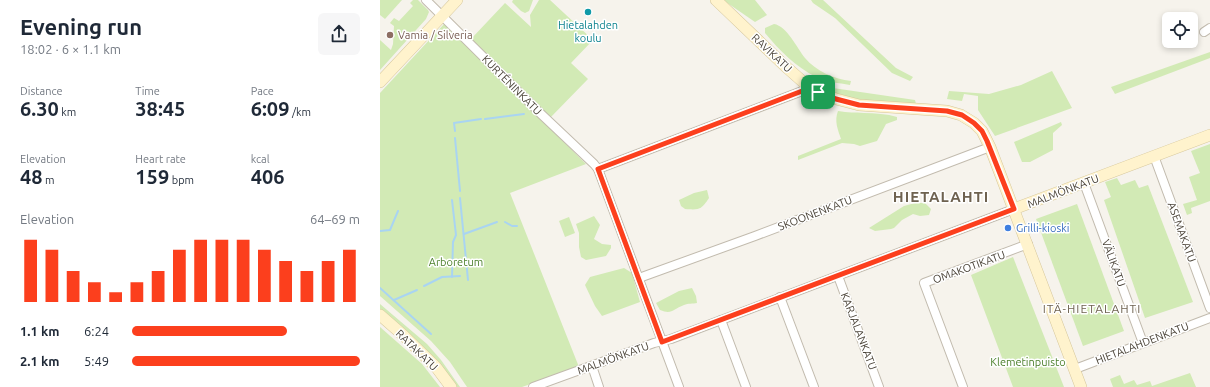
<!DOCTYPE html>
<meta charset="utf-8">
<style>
:root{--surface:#fff;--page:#f6f6f7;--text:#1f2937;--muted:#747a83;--accent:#fc3f1d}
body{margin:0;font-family:Ubuntu,sans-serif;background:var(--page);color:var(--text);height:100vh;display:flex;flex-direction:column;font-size:15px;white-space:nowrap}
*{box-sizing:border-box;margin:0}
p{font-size:13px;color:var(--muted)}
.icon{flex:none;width:22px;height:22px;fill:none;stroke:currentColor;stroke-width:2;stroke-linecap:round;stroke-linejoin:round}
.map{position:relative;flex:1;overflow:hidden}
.sheet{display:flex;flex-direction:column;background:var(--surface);width:380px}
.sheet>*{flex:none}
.buttons{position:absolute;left:782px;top:12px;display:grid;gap:8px}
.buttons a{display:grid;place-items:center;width:36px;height:36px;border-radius:6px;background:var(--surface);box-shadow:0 2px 6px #0003;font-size:20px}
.pin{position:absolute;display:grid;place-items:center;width:34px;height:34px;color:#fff;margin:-17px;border-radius:8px;box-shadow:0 2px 6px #0006}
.round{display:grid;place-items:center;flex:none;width:42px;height:42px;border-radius:6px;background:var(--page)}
.summary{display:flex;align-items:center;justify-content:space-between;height:68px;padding:0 20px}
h1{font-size:22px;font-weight:600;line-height:30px}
.figures{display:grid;grid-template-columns:repeat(3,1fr);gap:6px;height:68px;padding:4px 20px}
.figures div{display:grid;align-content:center}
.figures b{font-size:20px;font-weight:600}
.figures small{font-size:11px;font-weight:400}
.figures p{font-size:11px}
.chart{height:112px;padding:8px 20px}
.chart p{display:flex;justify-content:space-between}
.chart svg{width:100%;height:72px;margin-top:4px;stroke:var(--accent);stroke-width:6}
ul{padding:0 20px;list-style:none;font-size:13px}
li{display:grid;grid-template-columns:64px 48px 1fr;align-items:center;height:30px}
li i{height:10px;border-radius:5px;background:var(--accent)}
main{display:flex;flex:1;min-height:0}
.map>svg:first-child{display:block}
</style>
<main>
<section class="sheet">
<div class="summary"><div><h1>Evening run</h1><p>18:02 · 6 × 1.1 km</p></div><a class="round"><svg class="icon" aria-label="share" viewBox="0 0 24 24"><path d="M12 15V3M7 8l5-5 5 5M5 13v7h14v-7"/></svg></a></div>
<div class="figures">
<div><p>Distance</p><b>6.30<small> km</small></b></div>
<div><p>Time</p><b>38:45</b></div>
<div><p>Pace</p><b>6:09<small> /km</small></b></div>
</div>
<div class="figures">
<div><p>Elevation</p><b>48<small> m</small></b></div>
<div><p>Heart rate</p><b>159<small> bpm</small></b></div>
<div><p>kcal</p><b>406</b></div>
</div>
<div class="chart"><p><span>Elevation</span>64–69 m</p>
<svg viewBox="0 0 160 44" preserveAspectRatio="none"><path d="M5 44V6M15 44V12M25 44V25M35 44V32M45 44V38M55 44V32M65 44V25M75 44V12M85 44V6M95 44V6M105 44V6M115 44V12M125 44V19M135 44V25M145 44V19M155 44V12"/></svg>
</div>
<ul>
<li><b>1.1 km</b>6:24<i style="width:68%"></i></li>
<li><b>2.1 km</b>5:49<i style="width:100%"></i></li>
</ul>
</section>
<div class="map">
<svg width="830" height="387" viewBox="0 0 830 387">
<rect width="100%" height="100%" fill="#f6f3ec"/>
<g fill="#d2eab5">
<path d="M0 0H22L5 19 0 15Z"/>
<path d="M33 0H38L48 10 49 12 46 19 0 70V40L11 50 13 44 14 26 10 23 14 18 19 21 33 6 30 3Z"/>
<path d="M133 0H153L149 11 145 13 141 11 132 2Z"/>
<path d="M159 0H170L213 40 191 63 208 79 169 119 91 39 125 3 151 27 150 15Z"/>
<path d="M343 0H375L387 15 375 22Z"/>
<path d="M431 0H443L516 68 533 77 530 81 512 73 455 18 433 3Z"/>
<path d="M65 23 206 164 130 193 199 367 142 387H87L70 362 51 341 0 296V93Z"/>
<path d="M394 24C407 26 417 48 425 58 436 71 454 79 471 81L470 85C459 83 446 82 436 77 416 67 399 50 385 33V28Z"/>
<path d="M830 52V58L735 94 731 87Z"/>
<path d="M672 71 692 108 615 136 598 110V96L584 94 582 101 567 99 569 91 609 94 641 85Z"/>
<path d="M446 87 535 100 536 104 479 100 444 90Z"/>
<path d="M458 111C468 113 475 112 484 113 495 113 507 114 517 117V120L506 124 497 141 480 146 474 144 462 143 418 160V156L461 139C458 130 454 121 458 111Z"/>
<path d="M681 122 682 125 673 133V150L650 162H642L634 142Z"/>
<path d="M830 144V201L811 208 812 213 807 215 803 204 817 200 809 177 820 173 811 151Z"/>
<path d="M737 178 741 185 755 180 759 188 768 185 813 302 765 318 724 200 731 197 725 182Z"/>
<path d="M327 190 329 198C321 210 319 210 305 209L301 206 299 200 314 193Z"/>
<path d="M535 203H545L551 209 549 215 540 216 533 214 522 220 514 228 511 229 495 231 489 228 524 206Z"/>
<path d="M697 204 744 331 703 346 656 219Z"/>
<path d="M214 216 220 225 214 239 222 244 231 245V248L226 256 206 260 201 257 199 247V233L196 224Z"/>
<path d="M189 217 195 233 185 237 179 221Z"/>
<path d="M633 257 684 387H633L591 275Z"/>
<path d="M244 268 252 273 260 302 222 316 215 306 205 285 210 277Z"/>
<path d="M312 288 316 296 317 303C313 304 308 303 304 305 293 309 292 315 280 310L276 303 299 291Z"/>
<path d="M0 304 47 344 61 360 80 387H76L55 359 0 309Z"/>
<path d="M0 327 42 364 60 387H0Z"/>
<path d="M810 373 816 387H733L730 379 740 375 744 384 754 380 757 385 770 381 772 386Z"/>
</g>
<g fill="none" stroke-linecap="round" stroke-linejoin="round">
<g stroke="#a9d4f2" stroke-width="2">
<path d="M105 119 144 114"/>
<path d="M75 131 74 123 101 119"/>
<path d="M75 138 80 191"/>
<path d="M80 198 88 280"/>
<path d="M125 222 132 226H137"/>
<path d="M0 231 10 230 18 211"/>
<path d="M84 234 117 222"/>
<path d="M72 277 73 242 76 235 72 200"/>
<path d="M44 286 62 277 80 276"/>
<path d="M0 288 51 334"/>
<path d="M14 300 37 290"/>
</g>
<defs>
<g id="street">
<path d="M46 0 160 113 214 164 218 169 299 387"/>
<path d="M824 32 830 28"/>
<path d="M774 156 830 308"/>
<path d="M218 169 430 88"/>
<path d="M704 183 763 343"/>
<path d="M458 276 499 387"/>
<path d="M259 278 375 236 610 147"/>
<path d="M400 297 434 387"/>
<path d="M341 320 366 387"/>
<path d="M212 366 219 387"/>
<path d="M695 369 830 318"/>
<path d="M153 387 274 343 291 339 634 209"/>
<path d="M583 387 544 283 648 244"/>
</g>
<g id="secondary">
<path d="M336 0 405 66 430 88 456 99 479 105 567 111 581 115 594 123 602 131 610 147 701 387"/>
<path d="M0 82 77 0"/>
<path d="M634 209 830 135"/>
<path d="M0 315 24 336 56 367 71 387"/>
</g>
</defs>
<use href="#street" stroke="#c2bbae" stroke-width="10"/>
<use href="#secondary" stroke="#d6c79b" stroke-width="12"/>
<use href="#street" stroke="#fff" stroke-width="8"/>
<use href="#secondary" stroke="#fff3cd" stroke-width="11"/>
</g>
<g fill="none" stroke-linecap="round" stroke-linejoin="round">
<defs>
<path id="route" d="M430 88 456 99 479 105 567 111 582 115 594 123 602 131 607 141 634 209 282 342 218 169Z"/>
</defs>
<use href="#route" stroke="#fff" stroke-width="8"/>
<use href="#route" stroke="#fc3f1d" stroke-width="5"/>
</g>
<circle fill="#0f9aa8" stroke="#fff" stroke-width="1.5" cx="208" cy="12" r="4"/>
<circle fill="#8d6e63" stroke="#fff" stroke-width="1.5" cx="10" cy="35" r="4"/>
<circle fill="#3f7fe0" stroke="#fff" stroke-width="1.5" cx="628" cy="228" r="4"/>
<g text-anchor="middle" stroke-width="3" stroke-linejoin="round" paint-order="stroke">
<g font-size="11" fill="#0d838f" stroke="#fff">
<text x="208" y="29">Hietalahden<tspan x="208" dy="13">koulu</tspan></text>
</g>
<g font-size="11" fill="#785e54" stroke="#fff" text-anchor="start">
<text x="18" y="39">Vamia / Silveria</text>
</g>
<g font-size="11" fill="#4b4439" stroke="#fff">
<text transform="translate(392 53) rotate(43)" y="4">RAVIKATU</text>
<text transform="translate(132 85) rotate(45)" y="4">KURTÉNINKATU</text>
<text transform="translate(683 191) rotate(-21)" y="4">MALMÖNKATU</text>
<text transform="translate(435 213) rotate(-21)" y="4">SKOONENKATU</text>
<text transform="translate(802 232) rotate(70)" y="4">ASEMAKATU</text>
<text transform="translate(734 263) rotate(70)" y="4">VÄLIKATU</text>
<text transform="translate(589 267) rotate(-20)" y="4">OMAKOTIKATU</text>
<text transform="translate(479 331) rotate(69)" y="4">KARJALANKATU</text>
<text transform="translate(762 343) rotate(-21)" y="4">HIETALAHDENKATU</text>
<text transform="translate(37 350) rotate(44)" y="4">RATAKATU</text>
<text transform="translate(233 358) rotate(-20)" y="4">MALMÖNKATU</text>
</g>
<g font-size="11" fill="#366cbe" stroke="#fff" text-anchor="start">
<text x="636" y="232">Grilli-kioski</text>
</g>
<g font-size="11" fill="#4a7f2a" stroke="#fff">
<text x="76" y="266">Arboretum</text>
<text x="648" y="366">Klemetinpuisto</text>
</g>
<g font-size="12" letter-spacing="1" fill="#6e6250" stroke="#fff">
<text x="712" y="313">ITÄ-HIETALAHTI</text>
</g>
<g font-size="15" font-weight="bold" letter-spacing="1" fill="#6e6250" stroke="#fff">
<text x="561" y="202">HIETALAHTI</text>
</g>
</g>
</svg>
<div class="buttons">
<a><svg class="icon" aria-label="locate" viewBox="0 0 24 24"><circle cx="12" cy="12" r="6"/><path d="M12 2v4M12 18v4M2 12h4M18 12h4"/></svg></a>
</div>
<div class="pin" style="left:438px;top:92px;background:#1e9e55"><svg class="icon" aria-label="arrive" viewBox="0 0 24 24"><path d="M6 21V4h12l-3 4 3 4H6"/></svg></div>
</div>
</main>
